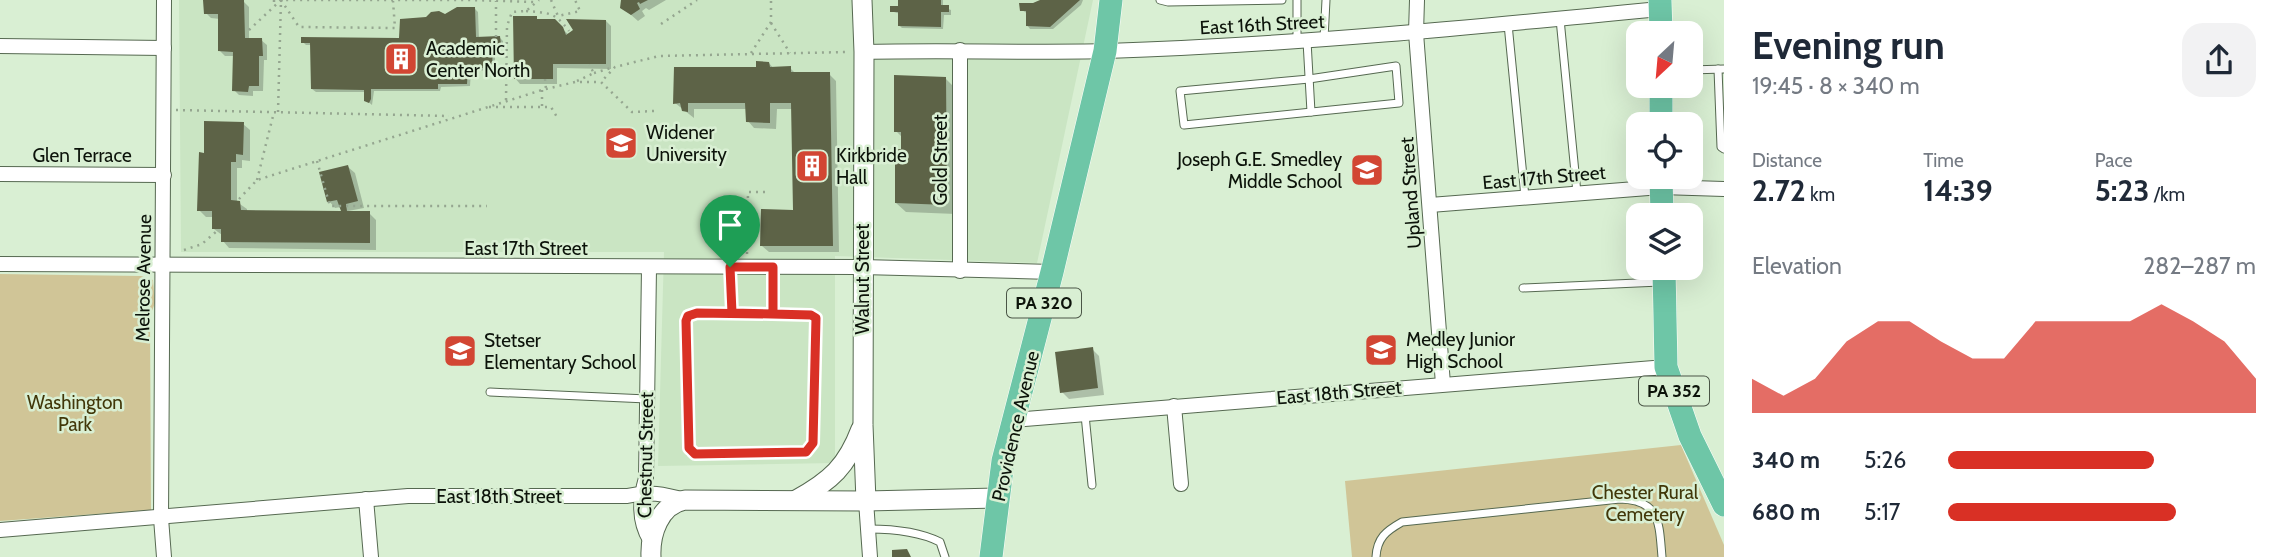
<!DOCTYPE html>
<meta charset="utf-8">
<style>
:root{--surface:#fff;--page:#f2f2f3;--text:#1f2937;--muted:#747a83;--accent:#d93025}
body{margin:0;font-family:Cabin,sans-serif;background:var(--page);color:var(--text);height:100vh;display:flex;flex-direction:column;font-size:26px;white-space:nowrap}
*{box-sizing:border-box;margin:0}
p{font-size:23px;color:var(--muted)}
.icon{flex:none;width:38px;height:38px;fill:none;stroke:currentColor;stroke-width:2;stroke-linecap:round;stroke-linejoin:round}
.map{position:relative;flex:1;overflow:hidden}
.sheet{display:flex;flex-direction:column;background:var(--surface);width:560px}
.sheet>*{flex:none}
.needle{width:46px;rotate:206deg}
.tools{position:absolute;left:1626px;top:21px;display:grid;gap:14px}
.tools a{display:grid;place-items:center;width:77px;height:77px;border-radius:14px;background:var(--surface);box-shadow:0 7px 28px #0002;font-size:35px}
.pin{position:absolute;display:grid;place-items:center;width:60px;height:60px;color:#fff;margin:-72px -30px;border-radius:50% 50% 50% 0;rotate:-45deg;box-shadow:0 0 7px #0007}
.pin .icon{rotate:45deg}
.round{display:grid;place-items:center;flex:none;width:74px;height:74px;border-radius:21px;background:var(--page)}
.summary{display:flex;align-items:center;justify-content:space-between;height:119px;padding:0 28px}
h1{font-size:38px;font-weight:700;line-height:52px}
.stats{display:grid;grid-template-columns:repeat(3,1fr);gap:10px;height:119px;padding:7px 28px}
.stats div{display:grid;align-content:center}
.stats b{font-size:30px;font-weight:700}
.stats small{font-size:19px;font-weight:400}
.stats p{font-size:19px}
.chart{height:196px;padding:14px 28px}
.chart p{display:flex;justify-content:space-between}
.chart svg{width:100%;height:126px;margin-top:7px;fill:var(--accent);opacity:.7}
ul{padding:0 28px;list-style:none;font-size:23px}
li{display:grid;grid-template-columns:112px 84px 1fr;align-items:center;height:52px}
li i{height:18px;border-radius:9px;background:var(--accent)}
main{display:flex;flex:1;min-height:0}
.map>svg:first-child{display:block}
</style>
<main>
<div class="map">
<svg width="1724" height="557" viewBox="0 0 1724 557">
<rect width="100%" height="100%" fill="#d9efd3"/>
<path fill="#cae5c3" d="M179 0H1093L1037 263 835 256V463L658 466 664 252H181Z"/>
<g fill="#d0c597">
<path d="M0 274 141 276 153 280 155 303 150 316 151 510 0 521Z"/>
<path d="M1681 445 1724 545V557H1352L1345 481Z"/>
</g>
<g fill="#0003">
<path d="M205 0H234L244 2 249 7V40H261L267 45V60H264L263 91H253V96L239 95 234 90 235 56H225L220 51V19L211 18 206 13Z"/>
<path d="M623 0H666L649 10 646 8 642 11 645 16 638 21 622 7Z"/>
<path d="M899 0H943V7L951 10V15H944L943 29 902 28 899 25 900 14 891 11 900 8Z"/>
<path d="M1042 0H1083L1081 5 1053 29H1030L1027 25 1028 14 1022 10Z"/>
<path d="M475 9 478 12 479 39 500 38 503 41V48H495V70L471 71 470 86 441 87 440 91H374L372 105 366 100V92H316L312 89 311 45H306L303 42 401 39 445 16Z"/>
<path d="M536 18 539 21H554L569 35 606 21 611 26V69L557 68V84H520L515 78Z"/>
<path d="M769 63 774 69 790 68 796 74H829L836 81 839 252H769L762 246 795 211 793 109H777L776 129 754 128 748 121 747 109H694V118L675 103Z"/>
<path d="M946 79 956 89V214L906 212 896 203 903 138 896 131Z"/>
<path d="M243 124 250 130V161L242 160V168H237V202L247 209V212L343 213 341 207 335 208 329 201 348 167 355 173 364 208 348 211 369 213 376 220V250L229 248 223 241 222 235 214 229V217H206L199 210 206 155Z"/>
<path d="M1092 349 1099 356 1104 395 1069 399 1062 392Z"/>
</g>
<g fill="#5d6347">
<path d="M203 0H244L245 38H262L263 56H259V86H249L248 92 232 91 233 52 218 51V14H204Z"/>
<path d="M621 0H648L640 4 639 2 637 3 640 9 631 15 620 8Z"/>
<path d="M898 0H941V5H949V12H941V27L898 26V12H890V6H898Z"/>
<path d="M1040 0H1080L1050 27 1026 26V11H1020L1019 3H1033Z"/>
<path d="M457 7H475L476 37 500 36 501 45H493L492 68H468L467 84H438V89H371V99L369 103 364 101V90L311 89 310 43H301V37L399 38 400 19 426 17 431 12 439 11 445 14Z"/>
<path d="M513 16H537V19H555L563 27 566 35 573 30 566 19 606 20V64H553V79H514Z"/>
<path d="M756 61 769 62 770 67 791 66V72H830L833 246H760L761 209 793 210 791 103H770V123L746 122 745 103H688V112L682 111 680 103 673 104 674 67H756Z"/>
<path d="M894 75 946 77 947 205 895 203V149H901V132H894Z"/>
<path d="M204 121 244 122 243 155 236 154V162H231V200L240 201 241 210 341 211 337 200 327 202 319 172 348 165 358 201 346 204 347 211H370V243L221 242V229H212V211H197L199 152 204 153Z"/>
<path d="M1093 347 1098 388 1060 393 1055 352Z"/>
<path d="M907 549 911 557H892V550Z"/>
</g>
<g fill="none" stroke-linecap="round" stroke-linejoin="round">
<defs>
<g id="service">
<path d="M1160 0 1168 2 1282 0"/>
<path d="M1560 19 1577 193"/>
<path d="M1508 24 1525 197"/>
<path d="M1324 39 1326 0"/>
<path d="M1297 41V0"/>
<path d="M1307 41 1311 112"/>
<path d="M1396 66 1399 103 1184 125 1180 91 1309 79Z"/>
<path d="M1718 69 1721 147 1724 149"/>
<path d="M1690 70 1724 69"/>
<path d="M730 267 732 313"/>
<path d="M1523 288 1660 282"/>
<path d="M692 313 811 315 815 318 813 443 806 452 695 454 690 452 686 321Z"/>
<path d="M773 314V267"/>
<path d="M490 392 647 399"/>
<path d="M1085 415 1092 485"/>
<path d="M869 529C893 529 918 531 940 542L945 557"/>
<path d="M1376 557C1377 538 1386 531 1402 522L1620 499C1661 500 1659 524 1662 557"/>
</g>
<g id="minor">
<path d="M164 0 161 518 164 557"/>
<path d="M1417 0 1416 33 1443 384"/>
<path d="M0 46 164 48"/>
<path d="M960 50V271"/>
<path d="M864 52C945 50 1026 53 1107 51 1292 45 1476 27 1660 9"/>
<path d="M0 174 164 175"/>
<path d="M1430 205 1661 187 1724 189"/>
<path d="M0 264 862 267 1052 272"/>
<path d="M649 268 646 478C640 499 638 520 650 540"/>
<path d="M1174 406 1181 484"/>
<path d="M1012 420 1666 367"/>
<path d="M366 499 371 557"/>
<path d="M866 501 870 557"/>
<path d="M0 530 408 496H627C649 491 664 494 685 500"/>
</g>
<g id="tertiary">
<path d="M862 0 864 52 863 425 866 501"/>
<path d="M796 500C831 481 847 466 861 429"/>
<path d="M651 557C650 534 659 505 685 500L866 501 997 498"/>
</g>
<g id="primary">
<path d="M1660 0 1661 33"/>
<path d="M1661 86V124"/>
<path d="M1661 177 1662 215"/>
<path d="M1664 268 1666 367 1690 436 1724 505"/>
<path d="M991 557 1003 461 1052 272 1105 51 1111 0"/>
</g>
</defs>
<use href="#service" stroke="#566951" stroke-width="9"/>
<use href="#minor" stroke="#566951" stroke-width="16"/>
<use href="#tertiary" stroke="#566951" stroke-width="21"/>
<use href="#primary" stroke="#fff" stroke-width="24"/>
<g stroke="#95a690" stroke-width="2.5" stroke-dasharray="2 5" stroke-linecap="butt">
<path d="M274 0V7"/>
<path d="M281 0 299 27 395 28 393 1"/>
<path d="M551 0 558 16 580 11 575 0"/>
<path d="M526 11C549 13 555 12 569 31"/>
<path d="M771 23 790 53"/>
<path d="M661 24 697 0"/>
<path d="M249 30 281 0H471L535 2"/>
<path d="M496 37V1"/>
<path d="M751 53 771 22V0"/>
<path d="M594 73 611 68"/>
<path d="M545 79 546 89"/>
<path d="M577 81 594 73 589 65"/>
<path d="M542 90V107"/>
<path d="M506 100 507 26 512 12 526 11 539 0"/>
<path d="M489 107H551L557 117"/>
<path d="M176 110 449 116"/>
<path d="M654 111 632 112 601 82 615 67 659 56 847 52"/>
<path d="M278 112 281 0"/>
<path d="M317 161 330 206H487"/>
<path d="M257 180 274 112"/>
<path d="M239 199 257 180 542 90 575 82H601"/>
<path d="M184 250 202 244 218 230"/>
<path d="M747 254 748 192H767"/>
</g>
<use href="#service" stroke="#fff" stroke-width="7"/>
<use href="#minor" stroke="#fff" stroke-width="14"/>
<use href="#tertiary" stroke="#fff" stroke-width="19"/>
<use href="#primary" stroke="#6ec6a7" stroke-width="23"/>
</g>
<g fill="none" stroke-linecap="round" stroke-linejoin="round">
<defs>
<path id="route" d="M730 267 732 313 811 315 816 318 813 443 806 452 695 454 689 448 686 321 688 316 697 313 773 314V267H730"/>
</defs>
<use href="#route" stroke="#fff" stroke-width="14"/>
<use href="#route" stroke="#d93025" stroke-width="9"/>
</g>
<defs>
<symbol id="building-square" viewBox="-11 -11 22 22"><rect x="-9" y="-9" width="18" height="18" rx="4" fill="#d24633" stroke="#d9efd3"/><path d="M-4-6H4V6H1V3H-1V6H-4ZM-2.5-4.3h1.7v1.8h-1.7ZM.8-4.3h1.7v1.8H.8ZM-2.5-1h1.7V.8h-1.7ZM.8-1h1.7V.8H.8Z" fill="#fff"/></symbol>
<symbol id="university-square" viewBox="-11 -11 22 22"><rect x="-9" y="-9" width="18" height="18" rx="4" fill="#d24633" stroke="#d9efd3"/><path d="M0-5L7-2L0 1L-7-2ZM-4 1L0 2.5L4 1V4Q0 6-4 4Z" fill="#fff"/></symbol>
<symbol id="school-square" viewBox="-11 -11 22 22"><rect x="-9" y="-9" width="18" height="18" rx="4" fill="#d24633" stroke="#d9efd3"/><path d="M0-5L7-2L0 1L-7-2ZM-4 1L0 2.5L4 1V4Q0 6-4 4Z" fill="#fff"/></symbol>
</defs>
<g fill-rule="evenodd">
<use href="#building-square" x="382" y="40" width="38" height="38"/>
<use href="#university-square" x="602" y="124" width="38" height="38"/>
<use href="#building-square" x="793" y="147" width="38" height="38"/>
<use href="#school-square" x="1348" y="151" width="38" height="38"/>
<use href="#school-square" x="1362" y="331" width="38" height="38"/>
<use href="#school-square" x="441" y="332" width="38" height="38"/>
</g>
<g text-anchor="middle" stroke-width="5" stroke-linejoin="round" paint-order="stroke">
<g fill="#d9efd3" stroke="#4a5546" stroke-width="2">
<rect x="1007" y="288.5" width="74" height="29" rx="5"/>
<rect x="1639" y="376.5" width="70" height="29" rx="5"/>
</g>
<g font-size="18" font-weight="bold" fill="#0c130a">
<text x="1044" y="309">PA 320</text>
<text x="1674" y="397">PA 352</text>
</g>
<g font-size="19" fill="#0c130a" stroke="#d9efd3">
<text transform="translate(1262 24) rotate(-3)" y="7">East 16th Street</text>
<text x="82" y="162">Glen Terrace</text>
<text transform="translate(940 160) rotate(-90)" y="7">Gold Street</text>
<text transform="translate(1544 177) rotate(-5)" y="7">East 17th Street</text>
<text transform="translate(1410 193) rotate(-94)" y="7">Upland Street</text>
<text x="526" y="255">East 17th Street</text>
<text transform="translate(143 278) rotate(-89)" y="7">Melrose Avenue</text>
<text transform="translate(862 279) rotate(-90)" y="7">Walnut Street</text>
<text transform="translate(1339 392) rotate(-5)" y="7">East 18th Street</text>
<text transform="translate(1015 426) rotate(-77)" y="7">Providence Avenue</text>
<text transform="translate(645 455) rotate(-89)" y="7">Chestnut Street</text>
<text x="499" y="503">East 18th Street</text>
</g>
<g font-size="19" fill="#0c130a" stroke="#d9efd3" text-anchor="start">
<text x="426" y="55">Academic<tspan x="426" dy="22">Center North</tspan></text>
<text x="646" y="139">Widener<tspan x="646" dy="22">University</tspan></text>
<text x="836" y="162">Kirkbride<tspan x="836" dy="22">Hall</tspan></text>
<text x="1342" y="166" text-anchor="end">Joseph G.E. Smedley<tspan x="1342" dy="22">Middle School</tspan></text>
<text x="1406" y="346">Medley Junior<tspan x="1406" dy="22">High School</tspan></text>
<text x="484" y="347">Stetser<tspan x="484" dy="22">Elementary School</tspan></text>
</g>
<g font-size="19" fill="#413709" stroke="#d9efd3">
<text x="75" y="409">Washington<tspan x="75" dy="22">Park</tspan></text>
<text x="1645" y="499">Chester Rural<tspan x="1645" dy="22">Cemetery</tspan></text>
</g>
</g>
</svg>
<div class="tools">
<a><svg class="needle" viewBox="-14 -14 28 28"><path d="M0-13l5 13h-10z" fill="#e53935"/><path d="M0 13l5-13h-10z" fill="#747a83"/></svg></a>
<a><svg class="icon" aria-label="locate" viewBox="0 0 24 24"><circle cx="12" cy="12" r="6"/><path d="M12 2v4M12 18v4M2 12h4M18 12h4"/></svg></a>
<a><svg class="icon" aria-label="layers" viewBox="0 0 24 24"><path d="M12 4l9 5-9 5-9-5zM3 14l9 5 9-5"/></svg></a>
</div>
<div class="pin" style="left:730px;top:267px;background:#1e9e55"><svg class="icon" aria-label="arrive" viewBox="0 0 24 24"><path d="M6 21V4h12l-3 4 3 4H6"/></svg></div>
</div>
<section class="sheet">
<div class="summary"><div><h1>Evening run</h1><p>19:45 · 8 × 340 m</p></div><a class="round"><svg class="icon" aria-label="share" viewBox="0 0 24 24"><path d="M12 15V3M7 8l5-5 5 5M5 13v7h14v-7"/></svg></a></div>
<div class="stats">
<div><p>Distance</p><b>2.72<small> km</small></b></div>
<div><p>Time</p><b>14:39</b></div>
<div><p>Pace</p><b>5:23<small> /km</small></b></div>
</div>
<div class="chart"><p><span>Elevation</span>282–287 m</p>
<svg viewBox="0 0 160 44" preserveAspectRatio="none"><path d="M0 44V32L10 38L20 32L30 19L40 12L50 12L60 19L70 25L80 25L90 12L100 12L110 12L120 12L130 6L140 12L150 19L160 32V44z"/></svg>
</div>
<ul>
<li><b>340 m</b>5:26<i style="width:67%"></i></li>
<li><b>680 m</b>5:17<i style="width:74%"></i></li>
</ul>
</section>
</main>
